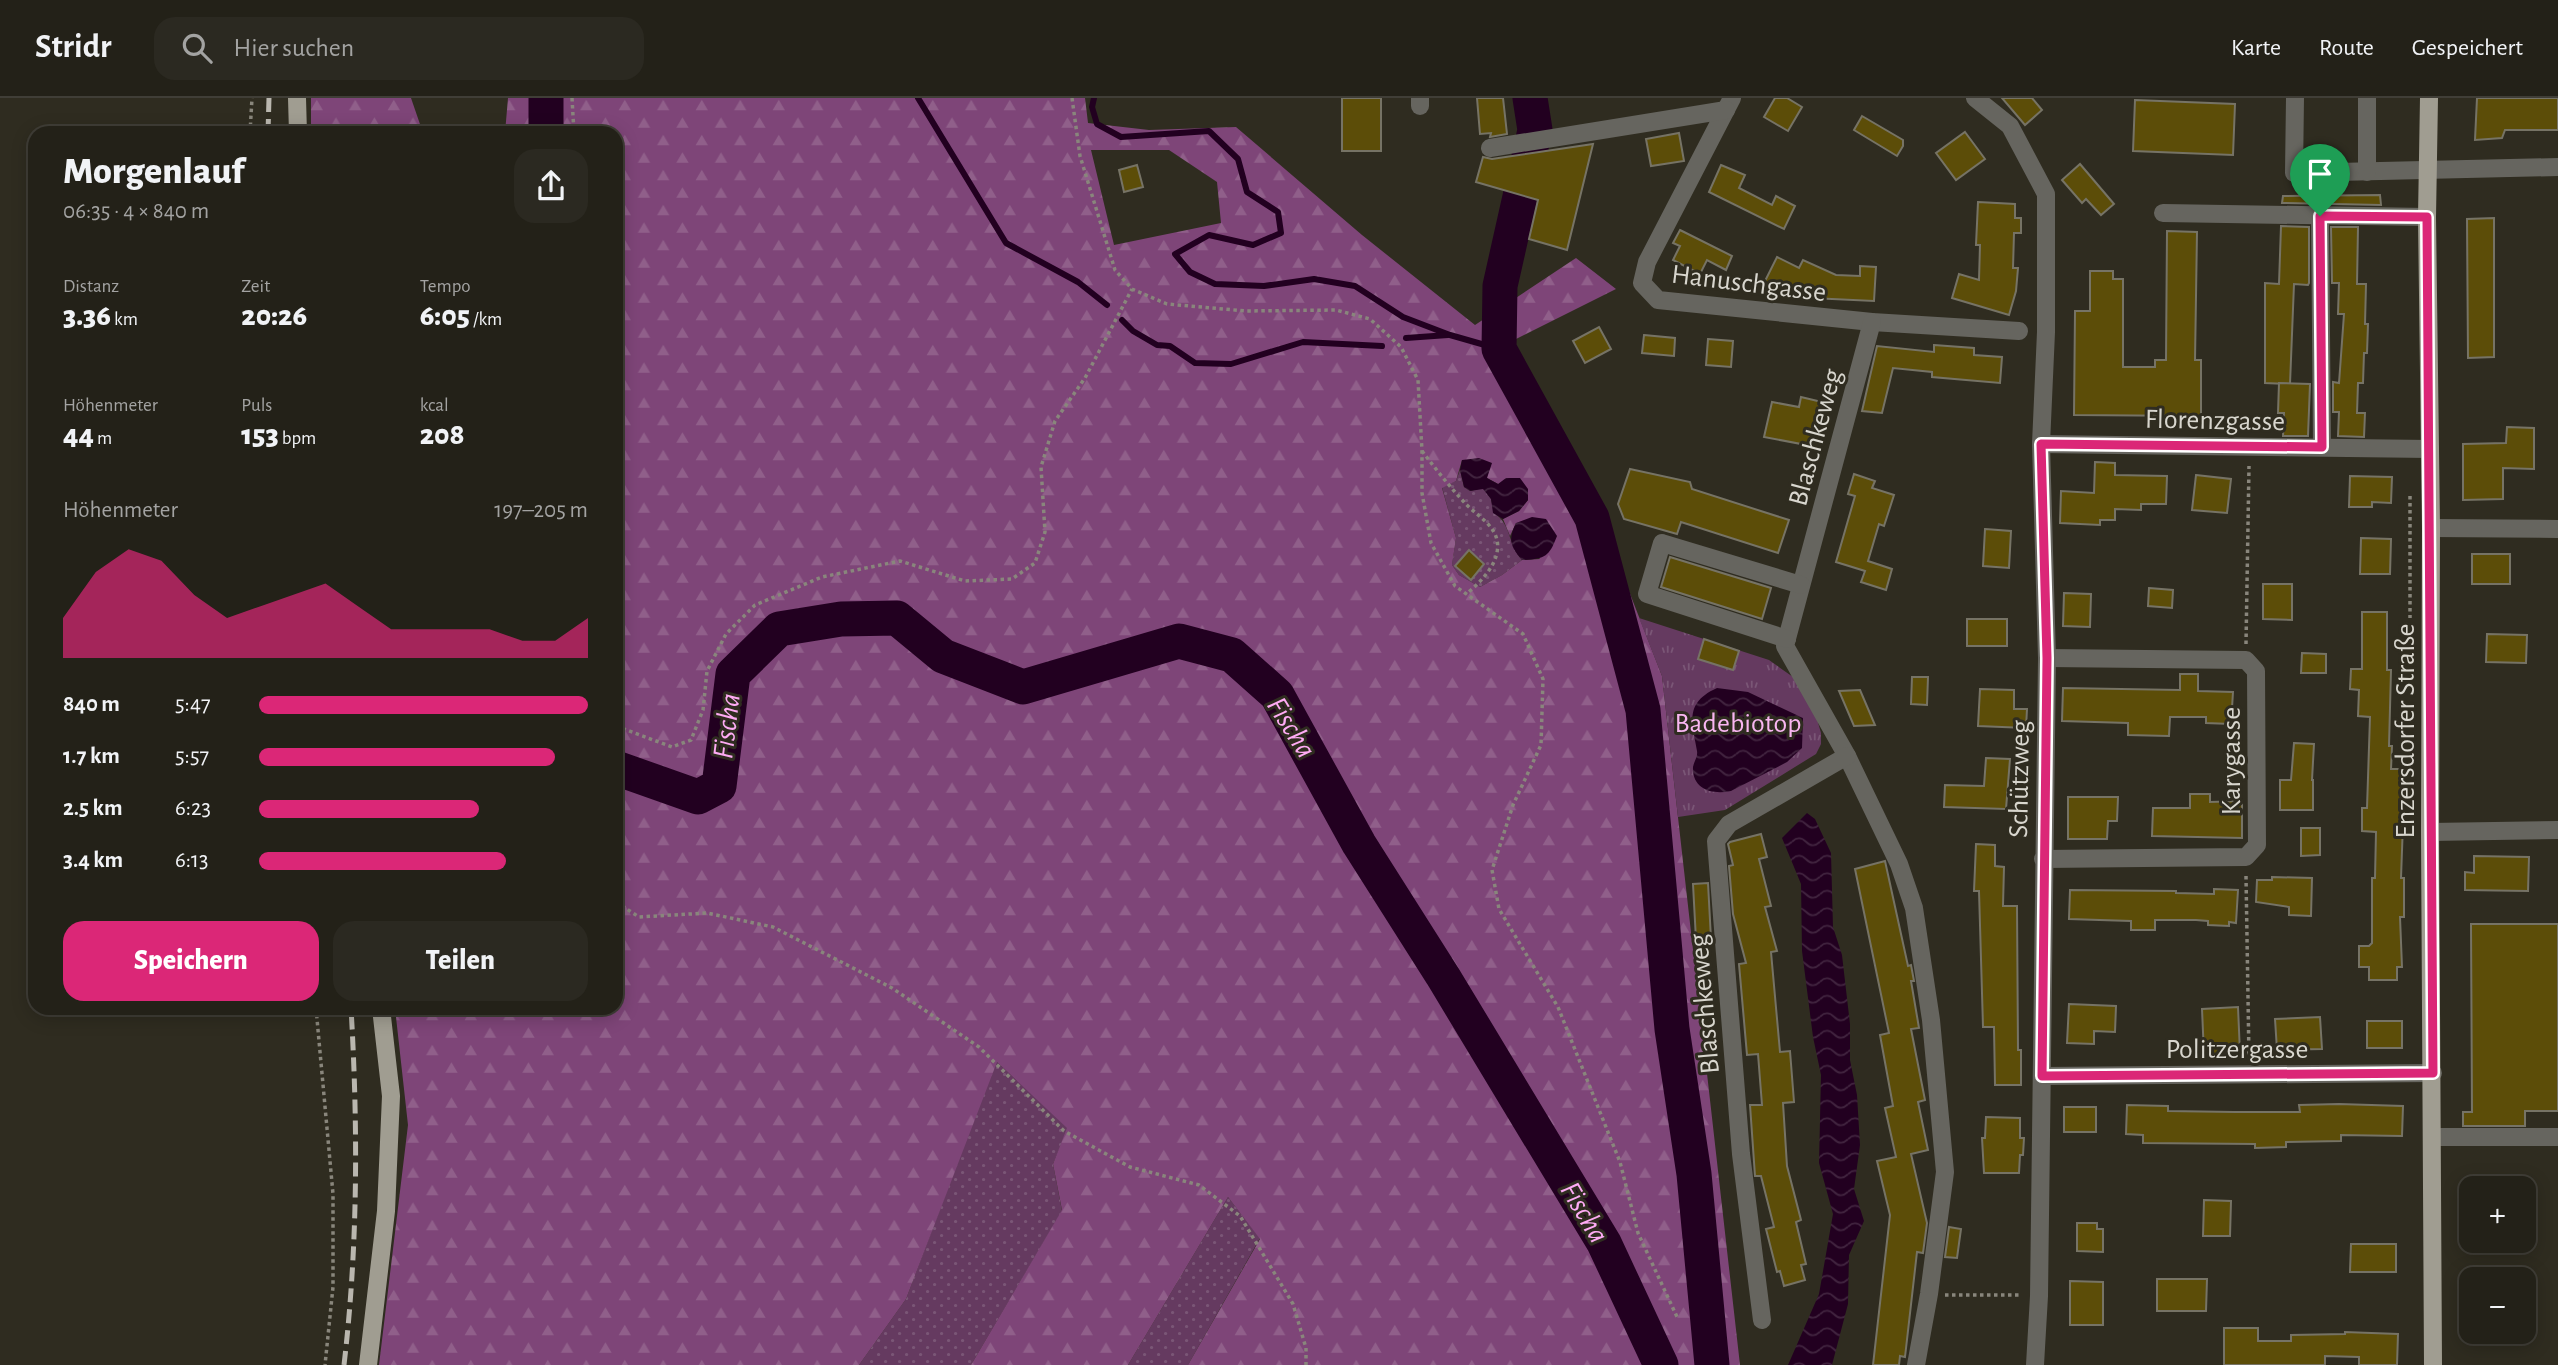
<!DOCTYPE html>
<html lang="de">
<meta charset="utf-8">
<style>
:root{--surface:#232118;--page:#2b2921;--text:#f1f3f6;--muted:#a3a3a2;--line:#403e37;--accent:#db2777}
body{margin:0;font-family:"Alegreya Sans",sans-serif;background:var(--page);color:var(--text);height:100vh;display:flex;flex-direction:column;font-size:26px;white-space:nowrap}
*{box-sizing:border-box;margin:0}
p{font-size:23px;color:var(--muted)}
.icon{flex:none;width:38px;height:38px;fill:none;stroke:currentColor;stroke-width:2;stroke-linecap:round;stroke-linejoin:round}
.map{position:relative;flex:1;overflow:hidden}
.sheet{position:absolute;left:28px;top:28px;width:595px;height:889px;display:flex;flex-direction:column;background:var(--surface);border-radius:21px;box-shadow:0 4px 18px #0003,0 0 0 2px var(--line)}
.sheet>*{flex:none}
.buttons{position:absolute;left:2459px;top:1078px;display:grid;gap:14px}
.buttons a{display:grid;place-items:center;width:77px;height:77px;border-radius:14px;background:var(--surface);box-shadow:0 4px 18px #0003,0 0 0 2px var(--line);font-size:35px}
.pin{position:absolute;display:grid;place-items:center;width:60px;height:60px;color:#fff;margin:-72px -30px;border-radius:50% 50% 50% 0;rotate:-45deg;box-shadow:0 0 7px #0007}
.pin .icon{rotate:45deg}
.round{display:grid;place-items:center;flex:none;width:74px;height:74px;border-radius:21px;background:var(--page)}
.headline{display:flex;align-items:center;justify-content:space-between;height:119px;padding:0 35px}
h1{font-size:38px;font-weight:800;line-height:52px}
.metrics{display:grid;grid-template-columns:repeat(3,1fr);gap:10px;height:119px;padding:7px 35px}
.metrics div{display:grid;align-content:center}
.metrics b{font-size:30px;font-weight:800}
.metrics small{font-size:19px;font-weight:400}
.metrics p{font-size:19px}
.chart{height:196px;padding:14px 35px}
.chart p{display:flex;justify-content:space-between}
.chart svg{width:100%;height:126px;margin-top:7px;fill:var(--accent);opacity:.7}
.primary-button{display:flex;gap:14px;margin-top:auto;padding:14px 35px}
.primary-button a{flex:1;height:80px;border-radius:21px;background:var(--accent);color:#fff;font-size:28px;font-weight:800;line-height:80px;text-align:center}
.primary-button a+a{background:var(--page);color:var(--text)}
ul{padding:0 35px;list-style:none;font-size:23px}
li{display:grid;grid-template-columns:112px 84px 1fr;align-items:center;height:52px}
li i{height:18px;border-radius:9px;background:var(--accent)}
header{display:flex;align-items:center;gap:42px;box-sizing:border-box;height:98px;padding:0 35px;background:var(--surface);border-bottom:2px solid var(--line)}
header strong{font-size:33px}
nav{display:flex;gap:38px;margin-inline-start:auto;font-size:24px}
.search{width:490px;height:63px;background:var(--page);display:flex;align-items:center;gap:18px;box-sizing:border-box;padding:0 24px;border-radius:21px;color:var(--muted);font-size:26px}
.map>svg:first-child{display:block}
</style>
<header>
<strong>Stridr</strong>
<div class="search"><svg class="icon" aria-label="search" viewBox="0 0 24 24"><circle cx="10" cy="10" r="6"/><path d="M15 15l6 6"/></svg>Hier suchen</div>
<nav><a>Karte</a><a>Route</a><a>Gespeichert</a></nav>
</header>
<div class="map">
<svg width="2558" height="1267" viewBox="0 0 2558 1267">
<defs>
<pattern id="grass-dots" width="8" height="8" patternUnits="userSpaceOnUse" patternTransform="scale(1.75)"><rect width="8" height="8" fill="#653a60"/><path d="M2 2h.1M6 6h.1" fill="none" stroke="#7a5676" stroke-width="1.8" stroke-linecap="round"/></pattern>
<pattern id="forest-firs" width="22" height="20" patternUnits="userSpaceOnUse" patternTransform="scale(1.75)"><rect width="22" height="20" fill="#7e4578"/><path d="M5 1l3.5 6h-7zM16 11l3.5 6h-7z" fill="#905f8a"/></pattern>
<pattern id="park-tufts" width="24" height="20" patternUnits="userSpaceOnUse" patternTransform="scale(1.75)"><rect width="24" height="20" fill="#653a60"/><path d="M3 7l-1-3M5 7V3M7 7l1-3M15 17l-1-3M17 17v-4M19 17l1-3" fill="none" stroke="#7a5676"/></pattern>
<pattern id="water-waves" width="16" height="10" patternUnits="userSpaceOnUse" patternTransform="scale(1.75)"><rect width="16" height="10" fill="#220020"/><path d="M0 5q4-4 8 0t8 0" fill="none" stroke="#41243f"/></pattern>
</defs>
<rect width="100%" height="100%" fill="#2f2c20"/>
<g fill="url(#grass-dots)">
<path d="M1460 372 1464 389 1470 393 1483 390 1491 401 1494 415C1512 427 1507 445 1522 462L1502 477 1480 489 1459 477 1452 467 1456 440 1442 389 1456 383Z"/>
<path d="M996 963 1068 1030 1053 1066 1062 1113 971 1267H859L906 1201Z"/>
<path d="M1228 1099 1260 1140 1188 1267H1128Z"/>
</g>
<g fill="url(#forest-firs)" fill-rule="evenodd">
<path d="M311 0H411L423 35H311Z"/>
<path d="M508 0H1085L1088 25 1149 32 1236 29 1362 137 1475 227 1576 160 1616 191 1508 245 1604 429 1662 578 1740 1267H1188L1260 1141 1228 1099 1128 1267H971L1062 1112 1053 1066 1067 1030 997 964 906 1201 859 1267H379L408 1027 395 910H616V35H505ZM1091 52H1169L1217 84 1221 125 1114 147ZM1462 362 1487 380 1528 402 1519 413 1503 421 1510 438 1516 425 1540 461 1522 462 1502 477 1480 489 1459 477 1452 467 1456 440 1442 390 1456 383Z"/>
</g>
<path fill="url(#park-tufts)" d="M1639 520 1769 562 1793 579 1817 621 1821 635V646L1816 656 1725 712 1678 719 1662 578Z"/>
<g fill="url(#water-waves)">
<path d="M1479 360 1492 365 1487 380 1498 386 1506 380H1520L1528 391V402L1519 413 1503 421 1493 415 1491 401 1483 391 1470 393 1464 389 1460 372 1462 362Z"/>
<path d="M1532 419 1546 421 1557 438C1549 459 1545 461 1522 462 1510 448 1508 441 1516 425Z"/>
<path d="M1717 590 1748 594 1803 620 1802 650 1787 664 1731 693C1713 697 1692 692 1693 669 1694 663 1698 659 1697 653 1692 624 1684 605 1717 590Z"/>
<path d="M1807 715 1815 721 1831 755 1833 829 1842 857 1850 926V962L1857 997 1860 1047 1854 1091 1864 1123 1849 1157 1848 1206 1832 1267H1788L1819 1196 1833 1116 1819 1065 1821 977 1813 939 1802 853 1801 786 1782 740Z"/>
</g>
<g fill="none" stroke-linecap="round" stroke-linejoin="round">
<g stroke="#220020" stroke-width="6">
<path d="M918 0 1006 145 1078 184 1107 207"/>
<path d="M1094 0 1092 9 1097 26 1121 39 1209 33 1238 61 1247 94 1278 114 1281 135 1253 147 1209 137 1175 156 1190 174 1215 186 1264 188 1314 181 1355 188 1403 219 1450 237 1499 251"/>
<path d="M1122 222 1133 233 1157 247 1170 248 1195 265 1231 266 1303 244 1382 248"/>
<path d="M1406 240 1448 237"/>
</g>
<g stroke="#220020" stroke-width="35">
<path d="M546 0V35"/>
<path d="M1530 0 1535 32 1500 188 1499 251 1592 420 1643 612 1672 931 1694 1076 1712 1267"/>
<path d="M616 670 698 699 719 688 733 576 779 531 841 521 897 520 943 558 1023 589 1179 543 1232 557 1277 597 1359 746 1444 880 1604 1145 1661 1267"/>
</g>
</g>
<g fill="#5c4d08" stroke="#767365" stroke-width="2">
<rect x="1342" y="0" width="39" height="53"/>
<path d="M1477 0H1503L1507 36 1490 39 1491 35 1480 36Z"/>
<path d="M1775 0H1787L1802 9 1788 33 1764 19Z"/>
<path d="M2002 0H2032L2042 12 2025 27Z"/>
<path d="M2477 0H2558V32H2505L2502 40 2475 42Z"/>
<path d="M2135 2 2235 6 2233 57 2133 53Z"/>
<path d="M1862 18 1903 42V48L1897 58 1854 32Z"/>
<path d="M1965 34 1985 61 1956 82 1936 55Z"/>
<path d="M1679 35 1684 63 1651 68 1646 41Z"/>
<path d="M1593 46 1567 152 1529 141 1538 102 1476 84 1483 59 1492 61Z"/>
<path d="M2080 66 2114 106 2101 117 2086 101 2082 105 2062 82Z"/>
<path d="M1137 67 1143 89 1124 94 1119 72Z"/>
<path d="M1721 67 1745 77 1739 90 1772 107 1776 98 1795 108 1784 131 1709 94Z"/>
<path d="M2380 97 2381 107 2282 105 2283 98Z"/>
<path d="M1978 104 2015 106V120H2021V135H2014L2013 170H2018L2016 193 2009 217 1952 200 1959 176 1979 182 1980 147H1976Z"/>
<path d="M2494 120V259L2468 260 2467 121Z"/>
<path d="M2281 128 2309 129V185L2308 187 2294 186 2290 286 2265 285V185L2279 186Z"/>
<path d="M2331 129H2358L2357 186H2366L2365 226H2368L2367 255H2364L2363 285H2358L2357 315H2365L2364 339 2338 338 2339 314H2333V284L2339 285 2344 216H2338L2339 185H2332Z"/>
<path d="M1680 132 1732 158 1726 172 1707 162 1700 176 1673 162 1680 148 1673 145Z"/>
<path d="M2167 133 2197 134 2195 262H2201V318L2074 317 2075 213H2090V173H2113V181H2123V269H2155V262H2166Z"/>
<path d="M1777 159 1799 170 1803 162 1836 177 1860 178V168L1876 169 1874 203 1811 200 1789 189 1785 198 1763 187Z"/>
<path d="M1599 229 1611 251 1585 265 1573 243Z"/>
<path d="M1644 237 1675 240 1674 258 1642 255Z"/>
<path d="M1708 241 1733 243 1731 269 1706 267Z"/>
<path d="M1934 247 1974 250V257L2002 259 2000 285 1932 279V274L1893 270 1882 315 1862 313 1877 248 1934 254Z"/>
<path d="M2279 285 2310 286 2308 338H2283L2284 315H2278Z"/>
<path d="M1801 299 1826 305 1817 349 1764 339 1772 304 1799 309Z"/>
<path d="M2507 329 2534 330V371L2503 370V401L2463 402V346L2506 345Z"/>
<path d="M2095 364 2115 365V377L2167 378 2166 406H2141V412L2115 411V422H2100V427L2060 425 2061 393 2094 395Z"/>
<path d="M1630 371 1690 384 1692 391 1789 422 1778 455 1681 424 1677 436 1624 421 1618 406Z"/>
<path d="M1854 376 1875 383 1872 390 1894 397 1884 428 1879 426 1868 463 1892 471 1886 492 1861 484 1865 473 1836 464 1855 398 1848 396Z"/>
<path d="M2196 377 2231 381 2227 415 2192 412Z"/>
<path d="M2350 378 2392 379 2391 405 2372 404V409H2349Z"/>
<path d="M1985 431 2011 433 2009 470 1983 468Z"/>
<path d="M2361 440 2391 441 2390 476H2360Z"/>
<path d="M1469 452 1484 466 1471 482 1455 468Z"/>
<rect x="2472" y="456" width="38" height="30"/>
<path d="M1670 459 1771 490 1762 521 1661 489Z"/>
<path d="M2263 486H2292V522L2263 521Z"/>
<path d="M2149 490 2173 492 2172 510 2148 508Z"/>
<path d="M2064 495 2091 496 2090 529 2063 528Z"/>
<path d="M2362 514H2387V572H2391L2389 648H2392L2391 671H2405L2401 780H2404V819H2400L2402 869H2397V882H2369V869H2359V848H2369L2372 845V780H2375L2376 734 2362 733V710H2367L2370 619 2358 618 2359 592 2350 591 2351 571H2362Z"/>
<rect x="1967" y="521" width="40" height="27"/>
<path d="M2487 536 2527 537 2526 565 2486 564Z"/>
<path d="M1704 541 1739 553 1733 572 1698 561Z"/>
<path d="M2302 555 2326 556V575H2301Z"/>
<path d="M2180 576H2198V593L2233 594 2231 626 2206 625V619H2170L2169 638 2128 637V625L2062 623 2063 590 2180 592Z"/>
<path d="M1912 579H1928L1927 607 1911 606Z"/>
<path d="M1980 591 2014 592V611H2027L2026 630 1978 628Z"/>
<path d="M1860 592 1875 627 1854 628 1839 593Z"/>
<path d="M2294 645 2314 646 2312 682H2313V712H2280V682H2291Z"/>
<path d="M1986 660 2010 661 2006 711 1944 709 1945 687 1984 688Z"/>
<path d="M2190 696H2210V704L2242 703V740L2152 738 2153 710H2190Z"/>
<path d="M2068 699H2118L2117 723H2108L2107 741H2068Z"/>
<path d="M2301 730H2320V757L2301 758Z"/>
<path d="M1761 736 1767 759 1759 761 1771 808 1765 809 1777 853 1771 854 1780 954 1790 953 1794 1004 1783 1005 1787 1068 1801 1122 1796 1124 1806 1166 1801 1167 1805 1182 1784 1188 1780 1173 1777 1174 1766 1131 1774 1129 1761 1078H1755L1750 1007H1762L1758 956 1747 957 1739 866 1746 865 1733 816 1729 768 1733 767 1728 746 1730 744Z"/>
<path d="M1976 746 1995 747V768L2004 769 2003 808H2017L2018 952H2021V987H1995L1994 929H1983L1979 793H1974Z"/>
<path d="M2474 758 2529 759 2528 793 2465 792V774L2474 775Z"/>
<path d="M1885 763 1908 868 1911 867 1914 883H1911L1919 930 1911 931 1925 1002 1918 1004 1928 1052 1911 1056 1927 1125 1923 1155 1917 1154 1905 1259 1900 1258 1899 1267H1873L1890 1117 1877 1063 1896 1059 1885 1010 1893 1008 1880 937 1889 935 1855 771Z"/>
<path d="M2272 779 2312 780 2311 818 2289 817V809L2256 804 2257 782H2272Z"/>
<path d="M1708 785 1711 841 1696 842 1693 786Z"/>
<path d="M2214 791 2238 792 2236 825 2229 824V828L2208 827V823L2196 822H2155V832H2131V823L2069 821 2070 792 2176 793V795L2214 796Z"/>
<path d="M2471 826H2558V1013H2525V1028H2463V1014H2472Z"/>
<path d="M2069 906 2116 908 2115 934 2094 933V946L2067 945Z"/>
<path d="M2238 909 2240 955 2204 957 2202 911Z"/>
<path d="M2320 919 2322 951 2277 952 2275 921Z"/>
<rect x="2367" y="923" width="35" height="27"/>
<path d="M2339 1006 2403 1008 2402 1038 2341 1037V1043L2286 1044V1049L2255 1050V1046L2143 1045V1037L2126 1036 2127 1007 2168 1008V1013L2234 1014H2300L2299 1007Z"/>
<rect x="2064" y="1009" width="32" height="25"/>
<path d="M1986 1019 2020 1020V1040H2024L2023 1057H2020L2019 1075H1984L1982 1040H1985Z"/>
<path d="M2204 1102 2231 1103 2230 1138H2203Z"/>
<path d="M2077 1125H2097V1131H2103V1154L2077 1153Z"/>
<path d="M1949 1129 1961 1131 1957 1160 1945 1159Z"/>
<path d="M2351 1146H2396V1174H2350Z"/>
<path d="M2157 1181H2207L2206 1213H2157Z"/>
<path d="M2070 1183 2103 1184V1227H2070Z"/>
<path d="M2224 1230H2258V1243H2291V1237L2345 1236V1234L2398 1236 2397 1267H2359V1259L2325 1258V1267H2224Z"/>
</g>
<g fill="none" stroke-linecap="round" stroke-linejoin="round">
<g stroke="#89867c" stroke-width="3.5" stroke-dasharray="3.5 3.5" stroke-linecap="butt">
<path d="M572 0 574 35"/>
<path d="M1072 0 1080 58 1115 172 1132 191 1167 206 1246 213 1336 212 1370 221 1401 249 1418 282 1422 353V395L1431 445 1455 488 1523 536 1543 581 1541 647 1513 707 1492 772 1499 811 1558 909 1620 1064 1638 1135 1678 1221"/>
<path d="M250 35 252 0"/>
<path d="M1422 353C1435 370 1449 388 1464 404 1472 413 1485 421 1492 431 1509 455 1484 482 1466 496"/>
<path d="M2410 398V520"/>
<path d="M2246 546 2249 368"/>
<path d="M616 628 672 649 691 642 703 612 707 573 726 536 755 507 822 479 900 463 965 483 1012 481 1035 465 1045 434 1041 369 1055 323 1085 280 1132 191"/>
<path d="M2246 778 2249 960"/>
<path d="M616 804 639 819 707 815 773 829 892 890 979 949 1064 1033 1130 1069 1199 1087 1240 1118 1293 1206 1306 1250V1267"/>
<path d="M316 910 333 1096V1189L325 1267"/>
<path d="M1945 1197H2021"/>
</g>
<g stroke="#66655f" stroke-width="18">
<path d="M1732 0 1647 164 1642 185 1658 202 1872 224 2019 233"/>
<path d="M1975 0 2010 28 2046 96V234L2041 346 2047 560 2039 1198 2035 1267"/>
<path d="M2295 0 2294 75 2558 69"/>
<path d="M1420 8V0"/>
<path d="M1490 50 1726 12"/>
<path d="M2367 74V0"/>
<path d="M2163 115 2427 119"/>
<path d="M2320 118 2322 349"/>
<path d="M1872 224 1785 548 1847 658 1899 766 1914 810 1931 922 1945 1074 1929 1196 1916 1267"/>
<path d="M2041 346 2430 351"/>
<path d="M2431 430 2558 431"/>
<path d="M1787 541 1647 496 1662 445 1801 487"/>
<path d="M2430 734 2558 732"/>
<path d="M2043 761 2246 759 2257 747 2256 573 2246 562 2047 560"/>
<path d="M2042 978 2433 975"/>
<path d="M2433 1039H2558"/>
<path d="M1762 1222 1741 1056 1716 743 1729 726 1847 658"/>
</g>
<g stroke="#a09d91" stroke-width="18">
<path d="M297 0 298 35"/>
<path d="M2429 0 2427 119 2431 430 2430 734 2433 1267"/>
<path d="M368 1267 386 1113 391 998 381 910"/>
</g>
<g stroke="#bab7af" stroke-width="5" stroke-dasharray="14 7" stroke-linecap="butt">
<path d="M268 35 269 0"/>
<path d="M344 1267C358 1148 358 1029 351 910"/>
</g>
</g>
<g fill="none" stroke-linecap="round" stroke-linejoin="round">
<defs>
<path id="route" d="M2320 118 2427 119 2433 975 2042 978 2047 560 2041 346 2322 349Z"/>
</defs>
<use href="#route" stroke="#fff" stroke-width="14"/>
<use href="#route" stroke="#db2777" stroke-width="9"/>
</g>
<g text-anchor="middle" stroke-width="6" stroke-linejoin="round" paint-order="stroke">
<g font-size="28" fill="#d8d6ce" stroke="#2f2c20">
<text transform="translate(1749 184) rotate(7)" y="10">Hanuschgasse</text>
<text transform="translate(2215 321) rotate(1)" y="10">Florenzgasse</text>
<text transform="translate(1814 339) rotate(-75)" y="10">Blaschkeweg</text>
<text transform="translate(2404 633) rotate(-90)" y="10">Enzersdorfer Straße</text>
<text transform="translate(2230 663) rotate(-90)" y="10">Karygasse</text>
<text transform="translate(2018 681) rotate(-89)" y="10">Schützweg</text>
<text transform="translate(1703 906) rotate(-95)" y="10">Blaschkeweg</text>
<text x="2237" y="960">Politzergasse</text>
</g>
<g font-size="28" fill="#f9b6f1" stroke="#2f2c20">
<text x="1738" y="634">Badebiotop</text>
</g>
<g font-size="30" font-style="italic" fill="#feabf4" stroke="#2f2c20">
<text transform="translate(726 628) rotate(-83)" y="10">Fischa</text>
<text transform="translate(1292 629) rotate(58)" y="10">Fischa</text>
<text transform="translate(1585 1114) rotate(59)" y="10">Fischa</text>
</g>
</g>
</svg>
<div class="buttons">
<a>+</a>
<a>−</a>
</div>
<div class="pin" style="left:2320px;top:118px;background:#1e9e55"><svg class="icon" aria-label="arrive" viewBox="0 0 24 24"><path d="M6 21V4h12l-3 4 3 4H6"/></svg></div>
<section class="sheet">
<div class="headline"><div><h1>Morgenlauf</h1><p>06:35 · 4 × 840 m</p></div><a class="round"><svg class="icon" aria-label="share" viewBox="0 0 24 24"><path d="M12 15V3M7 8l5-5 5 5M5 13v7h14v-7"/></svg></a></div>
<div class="metrics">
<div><p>Distanz</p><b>3.36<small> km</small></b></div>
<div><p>Zeit</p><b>20:26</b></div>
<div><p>Tempo</p><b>6:05<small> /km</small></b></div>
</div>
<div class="metrics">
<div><p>Höhenmeter</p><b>44<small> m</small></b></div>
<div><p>Puls</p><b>153<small> bpm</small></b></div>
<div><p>kcal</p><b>208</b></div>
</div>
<div class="chart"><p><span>Höhenmeter</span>197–205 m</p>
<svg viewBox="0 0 160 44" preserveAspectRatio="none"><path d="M0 44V30L10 14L20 6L30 10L40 22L50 30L60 26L70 22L80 18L90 26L100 34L110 34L120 34L130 34L140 38L150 38L160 30V44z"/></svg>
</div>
<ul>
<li><b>840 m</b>5:47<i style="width:100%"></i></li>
<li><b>1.7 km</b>5:57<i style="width:90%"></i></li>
<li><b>2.5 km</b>6:23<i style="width:67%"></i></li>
<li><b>3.4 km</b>6:13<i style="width:75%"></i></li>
</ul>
<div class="primary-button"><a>Speichern</a><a>Teilen</a></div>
</section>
</div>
